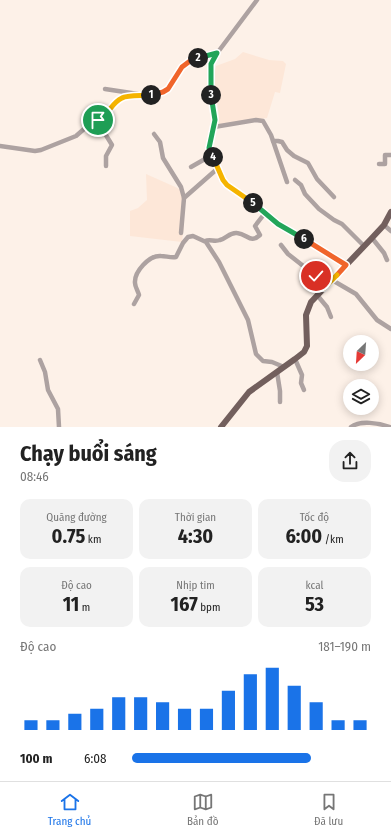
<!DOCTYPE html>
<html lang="vi">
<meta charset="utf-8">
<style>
:root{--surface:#fff;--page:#f2f2f2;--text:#222;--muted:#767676;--line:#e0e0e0;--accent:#1a73e8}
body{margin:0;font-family:"Fira Sans Condensed",sans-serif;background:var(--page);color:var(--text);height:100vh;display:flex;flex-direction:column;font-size:15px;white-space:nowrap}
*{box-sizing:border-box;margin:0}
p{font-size:13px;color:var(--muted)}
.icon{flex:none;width:22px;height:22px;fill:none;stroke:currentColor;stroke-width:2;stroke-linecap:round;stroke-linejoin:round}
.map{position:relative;height:427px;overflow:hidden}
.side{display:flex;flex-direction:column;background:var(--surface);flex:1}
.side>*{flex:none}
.needle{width:26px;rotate:205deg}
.fabs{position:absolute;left:343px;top:335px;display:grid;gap:8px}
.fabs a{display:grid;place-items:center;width:36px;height:36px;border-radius:50%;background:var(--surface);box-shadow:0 2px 10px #0003;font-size:20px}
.pin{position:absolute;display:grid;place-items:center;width:34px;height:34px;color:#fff;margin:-17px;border:2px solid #fff;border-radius:50%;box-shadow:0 1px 4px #0007}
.km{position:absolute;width:20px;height:20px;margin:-10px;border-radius:50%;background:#222;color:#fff;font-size:11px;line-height:20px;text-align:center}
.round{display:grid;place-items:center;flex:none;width:42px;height:42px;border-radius:16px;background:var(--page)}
.overview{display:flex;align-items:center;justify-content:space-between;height:68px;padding:0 20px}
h1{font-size:22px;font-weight:700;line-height:30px}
.stats{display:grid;grid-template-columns:repeat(3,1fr);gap:6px;height:68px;padding:4px 20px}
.stats div{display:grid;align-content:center;border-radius:10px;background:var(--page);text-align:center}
.stats b{font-size:20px;font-weight:700}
.stats small{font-size:11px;font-weight:400}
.stats p{font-size:11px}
.chart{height:112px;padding:8px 20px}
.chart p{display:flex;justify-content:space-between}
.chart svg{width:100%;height:72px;margin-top:4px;stroke:var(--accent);stroke-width:6}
ul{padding:0 20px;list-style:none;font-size:13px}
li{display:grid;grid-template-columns:64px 48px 1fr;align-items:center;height:30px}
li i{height:10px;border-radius:5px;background:var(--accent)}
.tabs{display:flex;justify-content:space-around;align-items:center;height:56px;border-top:1px solid var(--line);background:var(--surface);font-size:11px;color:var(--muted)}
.tabs a{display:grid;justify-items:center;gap:2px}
.tabs .current{color:var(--accent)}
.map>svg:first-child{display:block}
</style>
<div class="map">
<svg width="391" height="427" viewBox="0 0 391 427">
<rect width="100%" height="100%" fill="#fdf1e8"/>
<g fill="#fde7d8">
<path d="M243 52 269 60 283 61 286 64 280 93 275 92 267 118 217 125 219 117 214 76 216 66 235 59Z"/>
<path d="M146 174 182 190 184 226 182 242 130 236V211L138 208 147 200Z"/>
</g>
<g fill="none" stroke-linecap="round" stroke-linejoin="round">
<g stroke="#ada2a1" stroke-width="4.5">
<path d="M257 0 215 56 211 64 210 90 215 120 209 148 223 180 227 185 256 205 278 224 346 265"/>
<path d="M105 89 138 94"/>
<path d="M99 120 101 127 112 145 106 156V166"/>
<path d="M214 127 256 120 263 121 271 135 287 182"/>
<path d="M154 134 160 142 163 158 181 187 184 198"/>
<path d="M273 141H278L282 142 287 150 294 156 308 163 317 179 334 197"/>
<path d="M0 146 35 151 41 150 76 136 92 122 105 116 112 105 121 98 144 96 163 92 169 87 182 67 189 62 217 53"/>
<path d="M379 164H385V155H391"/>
<path d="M191 167 212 155"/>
<path d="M295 180 301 185 305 194 319 209 334 220 342 224 364 246"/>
<path d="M384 225 391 231"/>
<path d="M181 233 184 198 217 169"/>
<path d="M372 238 384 253 387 260"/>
<path d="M205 241C210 239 215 242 220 240 227 238 230 232 237 233 248 234 250 244 260 235L255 226 265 213"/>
<path d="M281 245 288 254 316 276 324 288"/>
<path d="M332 280 356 294 377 320 391 329"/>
<path d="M317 295 327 307 331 317"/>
<path d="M134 304 139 295C138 291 135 287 135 283 134 272 149 255 161 256 166 256 171 258 176 257L183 243 188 237 193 236 206 242 219 262 248 320 256 354 263 361 272 362 284 367"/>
<path d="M295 359 302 375 301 383 304 390"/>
<path d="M40 360 45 372 48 390 58 409 59 427"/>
<path d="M277 372 280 391V402"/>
<path d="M351 427C360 420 379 423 390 427"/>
</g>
<path stroke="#725f5d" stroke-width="6" d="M221 427 249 392 295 359 304 352 307 346 306 315 311 302 371 239 384 225 391 212"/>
</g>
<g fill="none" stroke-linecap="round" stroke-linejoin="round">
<defs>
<path id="split-1" d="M98 120C109 115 111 103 122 98 127 95 143 96 151 95"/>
<path id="split-2" d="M151 95 163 92 168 89 182 67 190 61 198 58"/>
<path id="split-3" d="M198 58 217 53 211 64V95"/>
<path id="split-4" d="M211 95 215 120 209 148 213 157"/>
<path id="split-5" d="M213 157 223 180 227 185 253 203"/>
<path id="split-6" d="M253 203 278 224 304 239"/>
<path id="split-7" d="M304 239 346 265 337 275"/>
<path id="split-8" d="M316 276 324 288 337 275"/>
</defs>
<use href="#split-1" stroke="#fff" stroke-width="8"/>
<use href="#split-2" stroke="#fff" stroke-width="8"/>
<use href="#split-3" stroke="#fff" stroke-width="8"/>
<use href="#split-4" stroke="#fff" stroke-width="8"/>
<use href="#split-5" stroke="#fff" stroke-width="8"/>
<use href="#split-6" stroke="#fff" stroke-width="8"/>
<use href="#split-7" stroke="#fff" stroke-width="8"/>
<use href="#split-8" stroke="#fff" stroke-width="8"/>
<use href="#split-1" stroke="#f5b400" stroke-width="5"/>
<use href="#split-2" stroke="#f0652b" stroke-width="5"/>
<use href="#split-3" stroke="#22a559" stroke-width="5"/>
<use href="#split-4" stroke="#22a559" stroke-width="5"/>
<use href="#split-5" stroke="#f5b400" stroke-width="5"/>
<use href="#split-6" stroke="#22a559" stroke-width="5"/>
<use href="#split-7" stroke="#f0652b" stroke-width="5"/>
<use href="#split-8" stroke="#f5b400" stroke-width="5"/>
</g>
</svg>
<div class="fabs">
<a><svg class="needle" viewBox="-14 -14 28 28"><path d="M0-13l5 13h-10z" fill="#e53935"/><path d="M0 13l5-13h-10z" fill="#767676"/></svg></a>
<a><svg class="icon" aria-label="layers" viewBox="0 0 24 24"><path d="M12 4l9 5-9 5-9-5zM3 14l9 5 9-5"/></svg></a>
</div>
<div class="pin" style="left:98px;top:120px;background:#1e9e55"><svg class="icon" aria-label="arrive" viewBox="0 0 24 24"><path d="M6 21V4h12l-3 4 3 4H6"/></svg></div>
<div class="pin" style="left:316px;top:276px;background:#d93025"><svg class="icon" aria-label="check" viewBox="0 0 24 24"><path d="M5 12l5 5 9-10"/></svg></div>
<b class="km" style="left:151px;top:95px">1</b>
<b class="km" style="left:198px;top:58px">2</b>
<b class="km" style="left:211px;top:95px">3</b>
<b class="km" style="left:213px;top:157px">4</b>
<b class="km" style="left:253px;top:203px">5</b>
<b class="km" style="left:304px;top:239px">6</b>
</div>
<section class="side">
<div class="overview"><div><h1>Chạy buổi sáng</h1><p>08:46</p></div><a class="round"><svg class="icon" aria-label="share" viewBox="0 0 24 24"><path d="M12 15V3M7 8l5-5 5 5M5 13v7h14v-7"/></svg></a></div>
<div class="stats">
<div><p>Quãng đường</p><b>0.75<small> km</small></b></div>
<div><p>Thời gian</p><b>4:30</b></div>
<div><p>Tốc độ</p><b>6:00<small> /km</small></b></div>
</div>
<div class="stats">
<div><p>Độ cao</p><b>11<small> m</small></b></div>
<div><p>Nhịp tim</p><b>167<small> bpm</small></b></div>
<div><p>kcal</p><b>53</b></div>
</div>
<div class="chart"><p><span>Độ cao</span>181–190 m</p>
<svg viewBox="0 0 160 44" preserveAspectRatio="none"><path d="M5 44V38M15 44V38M25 44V34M35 44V31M45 44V24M55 44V24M65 44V27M75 44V31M85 44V31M95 44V20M105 44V10M115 44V6M125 44V17M135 44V27M145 44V38M155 44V38"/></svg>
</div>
<ul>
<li><b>100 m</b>6:08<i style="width:75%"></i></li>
</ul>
</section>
<nav class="tabs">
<a class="current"><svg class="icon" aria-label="home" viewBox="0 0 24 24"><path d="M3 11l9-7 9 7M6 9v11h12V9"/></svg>Trang chủ</a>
<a><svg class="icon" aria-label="map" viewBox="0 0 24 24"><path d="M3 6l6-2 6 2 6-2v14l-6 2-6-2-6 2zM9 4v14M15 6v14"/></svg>Bản đồ</a>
<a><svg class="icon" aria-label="saved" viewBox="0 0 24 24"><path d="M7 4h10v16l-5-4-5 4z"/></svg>Đã lưu</a>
</nav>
